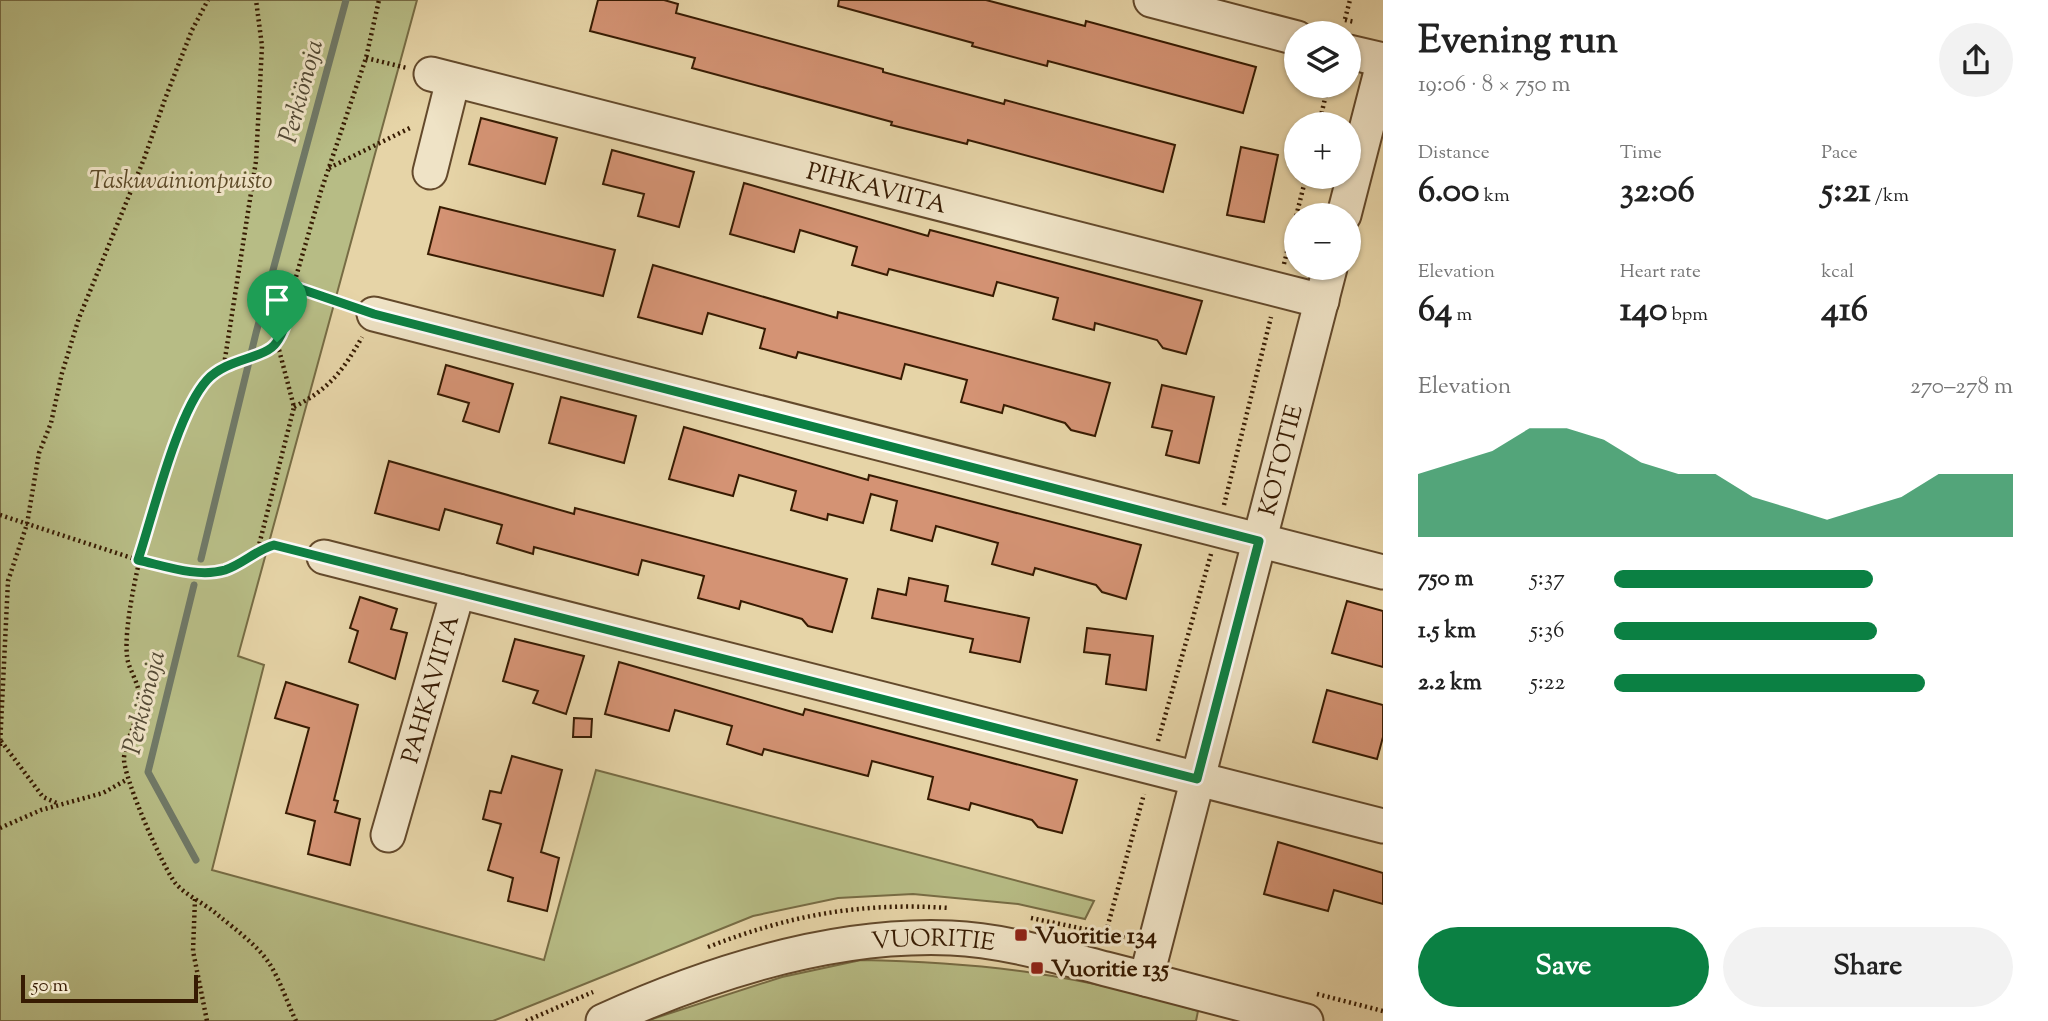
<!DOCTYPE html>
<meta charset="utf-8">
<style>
:root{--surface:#fff;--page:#f2f2f2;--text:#222;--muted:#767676;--accent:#0b8043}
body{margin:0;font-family:"Sorts Mill Goudy",serif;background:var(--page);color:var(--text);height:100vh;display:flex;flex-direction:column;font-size:26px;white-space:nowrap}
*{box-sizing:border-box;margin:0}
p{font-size:23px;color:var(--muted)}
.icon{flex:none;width:38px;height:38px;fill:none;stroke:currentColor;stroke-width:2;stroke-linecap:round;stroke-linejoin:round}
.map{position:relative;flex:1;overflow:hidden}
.drawer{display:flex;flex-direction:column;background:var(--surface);width:665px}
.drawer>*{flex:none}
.fabs{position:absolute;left:1284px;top:21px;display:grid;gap:14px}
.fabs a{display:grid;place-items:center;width:77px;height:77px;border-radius:50%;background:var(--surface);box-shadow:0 2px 5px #0004;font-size:35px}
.scale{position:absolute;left:21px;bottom:18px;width:177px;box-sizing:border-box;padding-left:7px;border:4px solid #371b02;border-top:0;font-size:19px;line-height:24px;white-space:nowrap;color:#371b02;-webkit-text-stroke:5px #efe3c6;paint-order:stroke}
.pin{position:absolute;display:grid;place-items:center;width:60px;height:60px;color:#fff;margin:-72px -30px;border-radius:50% 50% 50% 0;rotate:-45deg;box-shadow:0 0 7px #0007}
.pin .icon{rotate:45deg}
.round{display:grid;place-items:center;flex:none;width:74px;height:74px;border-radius:37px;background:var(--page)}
.headline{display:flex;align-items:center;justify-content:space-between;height:119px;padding:0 35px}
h1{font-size:38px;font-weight:800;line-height:52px}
.figures{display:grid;grid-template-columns:repeat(3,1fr);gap:10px;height:119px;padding:7px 35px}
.figures div{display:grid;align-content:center}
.figures b{font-size:35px;font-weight:800}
.figures small{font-size:19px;font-weight:400}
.figures p{font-size:19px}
.chart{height:196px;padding:14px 35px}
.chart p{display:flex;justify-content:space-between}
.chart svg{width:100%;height:126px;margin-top:7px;fill:var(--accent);opacity:.7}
.cta{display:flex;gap:14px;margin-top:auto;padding:14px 35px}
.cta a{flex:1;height:80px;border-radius:42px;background:var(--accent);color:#fff;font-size:28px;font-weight:800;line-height:80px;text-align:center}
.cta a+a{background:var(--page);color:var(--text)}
ul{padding:0 35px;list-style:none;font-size:23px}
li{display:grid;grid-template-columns:112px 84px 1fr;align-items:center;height:52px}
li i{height:18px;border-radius:9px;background:var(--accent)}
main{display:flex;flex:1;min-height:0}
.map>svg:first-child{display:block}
</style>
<main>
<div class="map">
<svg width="1383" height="1021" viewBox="0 0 1383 1021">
<rect width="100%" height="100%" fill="#e6d4a7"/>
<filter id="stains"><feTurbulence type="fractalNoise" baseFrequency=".00286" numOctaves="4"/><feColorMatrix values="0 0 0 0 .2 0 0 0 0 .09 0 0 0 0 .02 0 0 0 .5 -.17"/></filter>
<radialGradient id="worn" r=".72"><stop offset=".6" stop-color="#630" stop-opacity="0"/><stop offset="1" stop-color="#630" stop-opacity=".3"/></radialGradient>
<g fill="#b7bc85" stroke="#776c44" stroke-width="2">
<path d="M0 0H417L238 656 264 665 212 870 544 960 596 770 1094 901 1085 919 1018 904 913 894 838 898 753 916 493 1021H0Z"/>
<path d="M861 960C984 962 1081 975 1198 1011L1196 1021H646L782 977Z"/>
</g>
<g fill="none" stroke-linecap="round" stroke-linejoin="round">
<g stroke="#707967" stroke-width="7">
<path d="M201 559 256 333 346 0"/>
<path d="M194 585 148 772 196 860"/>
</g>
</g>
<g fill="#d49374" stroke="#371b02" stroke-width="2">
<path d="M598 0H664L678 4 676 13 883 69V72L1004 104 1005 100 1175 145 1163 192 968 140 967 144 891 125 892 122 692 68 695 58 590 31Z"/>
<path d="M839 0H986L1085 26 1086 21 1256 67 1243 113 1048 61 1047 66 972 46 973 43 838 6Z"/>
<path d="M481 118 557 138 545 184 469 164Z"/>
<path d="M1241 147 1278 155 1264 222 1227 215Z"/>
<path d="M612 150 694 172 679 227 638 216 644 194 603 184Z"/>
<path d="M744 183 928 236 930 230 1202 301 1186 354 1163 348 1157 340 1095 323 1094 330 1053 319 1058 298 997 282 993 296 889 269 887 275 852 265 857 247 800 230 794 252 730 234Z"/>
<path d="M440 207 615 250 603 296 428 254Z"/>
<path d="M653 265 837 318 838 312 1110 383 1095 436 1071 430 1065 423 1004 405 1002 413 961 402 967 380 905 364 901 379 798 352 796 358 760 348 765 329 708 313 702 334 638 317Z"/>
<path d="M446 365 513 384 499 432 463 421 469 403 438 394Z"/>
<path d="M1162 385 1214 397 1199 463 1166 455 1172 431 1152 427Z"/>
<path d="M561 397 636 416 624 463 549 443Z"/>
<path d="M684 427 868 480 869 475 1141 545 1126 599 1102 592 1096 585 1035 568 1033 575 992 564 998 543 936 526 932 541 891 530 897 501 871 494 863 523 828 514 827 520 791 510 796 491 739 475 733 496 669 479Z"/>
<path d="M389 461 574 514 575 508 847 579 832 632 808 626 802 619 741 601 739 609 698 598 704 576 642 560 638 575 534 547 533 554 497 543 502 525 445 509 439 530 375 513Z"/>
<path d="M909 578 948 586 945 601 1029 618 1020 662 970 652 973 639 872 618 878 589 906 595Z"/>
<path d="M360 597 397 609 391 629 407 633 395 679 349 662 358 631 350 628Z"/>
<path d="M1347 601 1383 611V667L1332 653Z"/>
<path d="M1087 628 1153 636 1146 690 1106 684 1110 655 1084 652Z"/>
<path d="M515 639 584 656 566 714 533 703 538 691 503 681Z"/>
<path d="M619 662 803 715 805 709 1077 780 1062 833 1038 827 1032 820 971 803 969 810 928 799 933 777 872 761 868 776 764 749 762 755 727 744 732 726 675 710 669 731 605 714Z"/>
<path d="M286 682 358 705 334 800 338 801 335 812 360 819 350 865 308 854 315 821 286 813 309 728 275 718Z"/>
<path d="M1327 690 1383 705V737L1377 759 1313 742Z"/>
<path d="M574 718 592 719 591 737H573Z"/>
<path d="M512 756 562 770 541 852 559 858 547 911 508 901 513 878 488 870 501 824 483 819 490 791 501 793Z"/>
<path d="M1278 842 1383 873V904L1334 890 1328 911 1264 894Z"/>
</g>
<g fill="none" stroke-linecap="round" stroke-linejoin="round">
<defs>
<g id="minor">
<path d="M1151 0 1297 38"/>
<path d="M1349 52 1383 60"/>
<path id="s1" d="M431 74 1322 301"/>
<path d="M430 172 453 80"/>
<path d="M1344 215 1383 64"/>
<path d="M374 314 1383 572"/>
<path d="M324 557 458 591"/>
<path id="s2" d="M388 835 458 591 1383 826"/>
<path id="s3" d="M1146 979 1330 268"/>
<path id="s4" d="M603 1021C709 973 832 933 951 938 1002 940 1056 956 1106 969 1173 986 1240 1004 1306 1021"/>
</g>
</defs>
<use href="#minor" stroke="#63492b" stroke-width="37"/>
<g stroke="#371b02" stroke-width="4.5" stroke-dasharray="2 3.5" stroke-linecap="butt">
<path d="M1345 19 1350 0"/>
<path d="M1345 20 1355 22"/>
<path d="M366 58 407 68"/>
<path d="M1319 124 1328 86"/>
<path d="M329 168 412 127"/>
<path d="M1284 264 1306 177"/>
<path d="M295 287 351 306"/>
<path d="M224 365 256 161 262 46 256 0"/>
<path d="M294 407C329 389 343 371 362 337"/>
<path d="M1224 505 1271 317"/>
<path d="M0 515 138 560 206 573 226 570 258 549 274 545 299 551"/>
<path d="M258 549 294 407 277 342"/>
<path d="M1 741 43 797 59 804"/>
<path d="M1158 741 1211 554"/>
<path d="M0 746 8 581 27 524 39 453 51 423 62 373 79 318 144 159 165 99 192 30 208 0"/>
<path d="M0 828 41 810 103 793 126 780"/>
<path d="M195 899 193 951 207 1021"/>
<path d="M1031 918 1128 938"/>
<path d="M1106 932 1144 794"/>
<path d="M708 947C790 915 861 902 949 908"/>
<path d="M1317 994 1383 1011"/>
<path d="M296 1021C287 1002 280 980 269 963 258 946 235 929 219 916 206 904 188 897 176 884 164 870 122 775 124 757 127 736 140 718 139 696 139 682 128 669 127 656 121 602 172 425 205 382 224 357 257 363 277 342L321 191 366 58 379 0"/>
<path d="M526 1021 593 992"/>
</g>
<use href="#minor" stroke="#efe3c6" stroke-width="33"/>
</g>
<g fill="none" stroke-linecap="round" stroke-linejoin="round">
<defs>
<path id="route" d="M295 287 374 314 1259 541 1197 779 274 545C256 550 243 564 225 570 198 578 165 566 138 560 153 515 177 413 207 380 227 358 265 359 276 343 287 329 290 304 295 287Z"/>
</defs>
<use href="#route" stroke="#fff" stroke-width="14"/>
<use href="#route" stroke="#0b8043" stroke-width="9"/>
</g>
<g fill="#8f2418" stroke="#efe3c6" stroke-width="2.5">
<rect x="1014" y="928" width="14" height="14" rx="3.5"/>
<rect x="1030" y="961" width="14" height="14" rx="3.5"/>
</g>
<g text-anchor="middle" stroke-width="6" stroke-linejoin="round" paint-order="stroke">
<g font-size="24" font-style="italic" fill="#5d4b29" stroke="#efe3c6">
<text x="181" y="188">Taskuvainionpuisto</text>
</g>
<g font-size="24" fill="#371b02" stroke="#efe3c6">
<text dy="8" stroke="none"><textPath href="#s1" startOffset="460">PIHKAVIITA</textPath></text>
<text dy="8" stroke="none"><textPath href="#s3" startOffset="536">KOTOTIE</textPath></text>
<text dy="8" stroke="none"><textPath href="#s2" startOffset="152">PAHKAVIITA</textPath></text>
<text dy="8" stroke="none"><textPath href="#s4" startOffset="343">VUORITIE</textPath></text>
</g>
<g font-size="24" font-weight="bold" fill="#371b02" stroke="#efe3c6" text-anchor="start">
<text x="1035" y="943">Vuoritie 134</text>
<text x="1051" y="976">Vuoritie 135</text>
</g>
<g font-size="26" font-style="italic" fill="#544a35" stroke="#efe3c6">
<text transform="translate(300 91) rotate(-75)" y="9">Perkiönoja</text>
<text transform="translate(143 702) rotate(-76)" y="9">Perkiönoja</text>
</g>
</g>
<rect width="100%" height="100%" filter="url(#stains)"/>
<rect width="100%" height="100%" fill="url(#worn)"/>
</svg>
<div class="fabs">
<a><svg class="icon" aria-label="layers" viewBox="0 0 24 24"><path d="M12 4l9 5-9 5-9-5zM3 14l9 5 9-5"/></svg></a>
<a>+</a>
<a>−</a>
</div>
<div class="scale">50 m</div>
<div class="pin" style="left:277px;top:342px;background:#1e9e55"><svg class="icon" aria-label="arrive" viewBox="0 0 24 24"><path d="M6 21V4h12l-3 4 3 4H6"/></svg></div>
</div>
<section class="drawer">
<div class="headline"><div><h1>Evening run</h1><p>19:06 · 8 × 750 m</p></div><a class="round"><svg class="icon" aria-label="share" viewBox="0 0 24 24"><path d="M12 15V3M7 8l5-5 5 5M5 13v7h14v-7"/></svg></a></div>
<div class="figures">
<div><p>Distance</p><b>6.00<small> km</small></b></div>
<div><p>Time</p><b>32:06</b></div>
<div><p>Pace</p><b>5:21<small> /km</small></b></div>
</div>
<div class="figures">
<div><p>Elevation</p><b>64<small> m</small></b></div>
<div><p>Heart rate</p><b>140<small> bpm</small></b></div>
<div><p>kcal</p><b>416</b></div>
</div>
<div class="chart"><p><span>Elevation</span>270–278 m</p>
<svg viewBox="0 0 160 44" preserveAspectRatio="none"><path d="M0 44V22L10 18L20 14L30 6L40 6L50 10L60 18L70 22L80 22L90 30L100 34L110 38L120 34L130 30L140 22L150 22L160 22V44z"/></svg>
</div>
<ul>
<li><b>750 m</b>5:37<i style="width:65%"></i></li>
<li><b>1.5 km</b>5:36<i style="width:66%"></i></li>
<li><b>2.2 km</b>5:22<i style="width:78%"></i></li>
</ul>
<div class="cta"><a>Save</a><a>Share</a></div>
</section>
</main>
